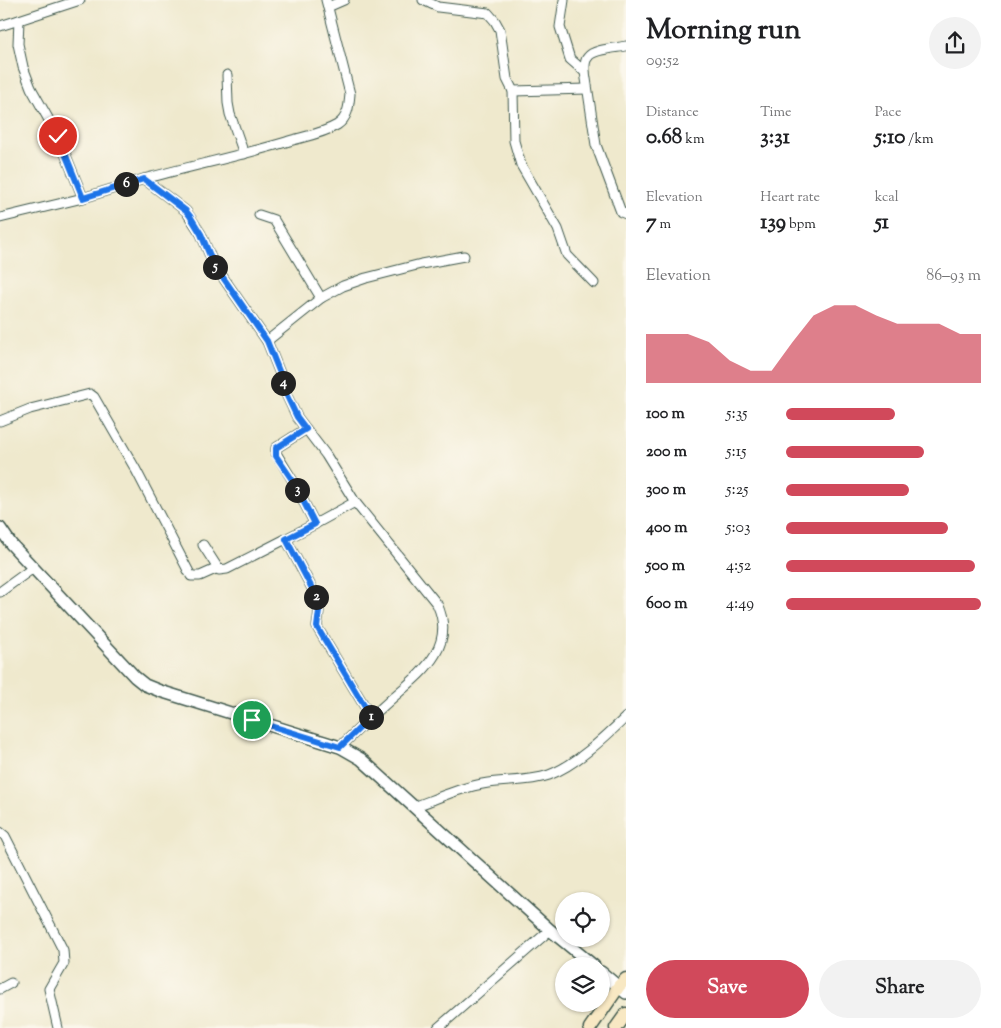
<!DOCTYPE html>
<meta charset="utf-8">
<style>
:root{--surface:#fff;--page:#f2f2f2;--text:#202124;--muted:#757577;--accent:#d1495b}
body{margin:0;font-family:"Sorts Mill Goudy",serif;background:var(--page);color:var(--text);height:100vh;display:flex;flex-direction:column;font-size:19px;white-space:nowrap}
*{box-sizing:border-box;margin:0}
p{font-size:16px;color:var(--muted)}
.icon{flex:none;width:28px;height:28px;fill:none;stroke:currentColor;stroke-width:2;stroke-linecap:round;stroke-linejoin:round}
.map{position:relative;flex:1;overflow:hidden}
.side{display:flex;flex-direction:column;background:var(--surface);width:375px}
.side>*{flex:none}
.tools{position:absolute;left:555px;top:892px;display:grid;gap:10px}
.tools a{display:grid;place-items:center;width:55px;height:55px;border-radius:50%;background:var(--surface);box-shadow:0 1px 4px #0004;font-size:25px}
.pin{position:absolute;display:grid;place-items:center;width:42px;height:42px;color:#fff;margin:-21px;border:2px solid #fff;border-radius:50%;box-shadow:0 1px 5px #0007}
.km{position:absolute;width:25px;height:25px;margin:-12px;border-radius:50%;background:#222;color:#fff;font-size:14px;line-height:25px;text-align:center}
.round{display:grid;place-items:center;flex:none;width:52px;height:52px;border-radius:26px;background:var(--page)}
.head{display:flex;align-items:center;justify-content:space-between;height:85px;padding:0 20px}
h1{font-size:28px;font-weight:700;line-height:38px}
.figures{display:grid;grid-template-columns:repeat(3,1fr);gap:8px;height:85px;padding:5px 20px}
.figures div{display:grid;align-content:center}
.figures b{font-size:21px;font-weight:700}
.figures small{font-size:14px;font-weight:400}
.figures p{font-size:14px}
.chart{height:140px;padding:10px 20px}
.chart p{display:flex;justify-content:space-between}
.chart svg{width:100%;height:90px;margin-top:5px;fill:var(--accent);opacity:.7}
.button{display:flex;gap:10px;margin-top:auto;padding:10px 20px}
.button a{flex:1;height:58px;border-radius:30px;background:var(--accent);color:#fff;font-size:20px;font-weight:700;line-height:58px;text-align:center}
.button a+a{background:var(--page);color:var(--text)}
ul{padding:0 20px;list-style:none;font-size:16px}
li{display:grid;grid-template-columns:80px 60px 1fr;align-items:center;height:38px}
li i{height:12px;border-radius:6px;background:var(--accent)}
main{display:flex;flex:1;min-height:0}
.map>svg:first-child{display:block}
</style>
<main>
<div class="map">
<svg width="626" height="1028" viewBox="0 0 626 1028">
<rect width="100%" height="100%" fill="#fbf7ec"/>
<filter id="ink" filterUnits="userSpaceOnUse"><feTurbulence type="fractalNoise" baseFrequency=".02" numOctaves="2"/><feDisplacementMap in="SourceGraphic" scale="10" xChannelSelector="R" yChannelSelector="G"/><feConvolveMatrix kernelMatrix="1 2 1 2 8 2 1 2 1" color-interpolation-filters="sRGB"/></filter>
<filter id="wash" filterUnits="userSpaceOnUse"><feTurbulence type="fractalNoise" baseFrequency=".0096" numOctaves="4" result="noise"/><feDisplacementMap in="SourceGraphic" scale="20" xChannelSelector="R" yChannelSelector="G"/><feGaussianBlur stdDeviation="1.12" result="paint"/><feColorMatrix in="noise" values="0 0 0 0 0 0 0 0 0 0 0 0 0 0 0 0 0 1.4 0 .05"/><feComposite in="paint" operator="in"/></filter>
<g filter="url(#wash)">
<rect width="100%" height="100%" fill="#efe9cd"/>
</g>
<g filter="url(#ink)">
<g fill="none" stroke-linecap="round" stroke-linejoin="round">
<defs>
<g id="minor">
<path d="M423 0 438 7 488 13 495 21 500 30 507 79 513 91 587 89"/>
<path d="M564 0 560 27 570 59 585 72"/>
<path d="M328 7 344 0"/>
<path d="M19 20 80 0"/>
<path d="M0 26 19 20 18 44 23 67 31 88 58 136 83 198"/>
<path d="M626 46C617 48 593 49 588 57 584 61 585 67 585 72L596 145 621 212 626 214"/>
<path d="M227 75 228 103 230 114 244 154"/>
<path d="M513 91 514 141 521 165 558 229 567 255 594 283"/>
<path d="M144 179C191 166 239 156 286 142 302 137 322 134 337 125 348 118 349 106 350 94L326 0"/>
<path d="M259 215 274 220 321 298"/>
<path d="M0 218 83 198 144 179 186 211 201 234 213 263 267 341 281 376 286 394 297 417 326 455 355 502 437 604C458 649 418 675 388 702 372 716 356 731 340 747"/>
<path d="M267 341 321 298 343 286 366 278 421 264 464 256"/>
<path d="M0 421 30 409 90 394 94 397 136 470 191 576H200L218 568"/>
<path d="M306 429 276 448V453L293 481 315 524"/>
<path d="M286 539 315 594 319 611 317 627 371 717"/>
<path d="M203 545 219 570 227 569 315 524 355 502"/>
<path d="M0 592 33 568"/>
<path d="M414 807C438 798 462 787 488 783 508 780 529 782 549 775 576 765 605 737 626 717"/>
<path d="M0 832 5 836 63 950 64 963 49 989 58 1028"/>
<path d="M0 989 11 983"/>
<path d="M438 1028 550 930"/>
</g>
<g id="tertiary">
<path d="M0 528 11 544 135 677 145 685 160 691 340 747 361 759 550 930 594 966"/>
<path d="M601 972 626 993"/>
</g>
<g id="secondary">
<path d="M590 1028 619 986 626 979"/>
<path d="M616 1028 626 1014"/>
</g>
</defs>
<use href="#minor" stroke="#3e574b" stroke-width="11"/>
<use href="#tertiary" stroke="#3e574b" stroke-width="14"/>
<use href="#secondary" stroke="#3e574b" stroke-width="15"/>
<use href="#minor" stroke="#fff" stroke-width="9"/>
<use href="#tertiary" stroke="#fff" stroke-width="11"/>
<use href="#secondary" stroke="#f8e8c3" stroke-width="12"/>
</g>
</g>
<g fill="none" stroke-linecap="round" stroke-linejoin="round" filter="url(#ink)">
<defs>
<path id="route" d="M58 136 83 198 144 179 186 211 190 216 201 234 213 263 267 341 281 376 286 394 297 417 306 429 276 448V456L293 481 315 524 286 539 315 594 319 611 317 627 371 717 340 747 252 720"/>
</defs>
<use href="#route" stroke="#fff" stroke-width="10"/>
<use href="#route" stroke="#1a73e8" stroke-width="6"/>
</g>
</svg>
<div class="tools">
<a><svg class="icon" aria-label="locate" viewBox="0 0 24 24"><circle cx="12" cy="12" r="6"/><path d="M12 2v4M12 18v4M2 12h4M18 12h4"/></svg></a>
<a><svg class="icon" aria-label="layers" viewBox="0 0 24 24"><path d="M12 4l9 5-9 5-9-5zM3 14l9 5 9-5"/></svg></a>
</div>
<div class="pin" style="left:252px;top:720px;background:#1e9e55"><svg class="icon" aria-label="arrive" viewBox="0 0 24 24"><path d="M6 21V4h12l-3 4 3 4H6"/></svg></div>
<div class="pin" style="left:58px;top:136px;background:#d93025"><svg class="icon" aria-label="check" viewBox="0 0 24 24"><path d="M5 12l5 5 9-10"/></svg></div>
<b class="km" style="left:371px;top:717px">1</b>
<b class="km" style="left:316px;top:597px">2</b>
<b class="km" style="left:297px;top:490px">3</b>
<b class="km" style="left:283px;top:383px">4</b>
<b class="km" style="left:215px;top:267px">5</b>
<b class="km" style="left:126px;top:184px">6</b>
</div>
<section class="side">
<div class="head"><div><h1>Morning run</h1><p>09:52</p></div><a class="round"><svg class="icon" aria-label="share" viewBox="0 0 24 24"><path d="M12 15V3M7 8l5-5 5 5M5 13v7h14v-7"/></svg></a></div>
<div class="figures">
<div><p>Distance</p><b>0.68<small> km</small></b></div>
<div><p>Time</p><b>3:31</b></div>
<div><p>Pace</p><b>5:10<small> /km</small></b></div>
</div>
<div class="figures">
<div><p>Elevation</p><b>7<small> m</small></b></div>
<div><p>Heart rate</p><b>139<small> bpm</small></b></div>
<div><p>kcal</p><b>51</b></div>
</div>
<div class="chart"><p><span>Elevation</span>86–93 m</p>
<svg viewBox="0 0 160 44" preserveAspectRatio="none"><path d="M0 44V20L10 20L20 20L30 24L40 33L50 38L60 38L70 24L80 11L90 6L100 6L110 11L120 15L130 15L140 15L150 20L160 20V44z"/></svg>
</div>
<ul>
<li><b>100 m</b>5:35<i style="width:56%"></i></li>
<li><b>200 m</b>5:15<i style="width:71%"></i></li>
<li><b>300 m</b>5:25<i style="width:63%"></i></li>
<li><b>400 m</b>5:03<i style="width:83%"></i></li>
<li><b>500 m</b>4:52<i style="width:97%"></i></li>
<li><b>600 m</b>4:49<i style="width:100%"></i></li>
</ul>
<div class="button"><a>Save</a><a>Share</a></div>
</section>
</main>
